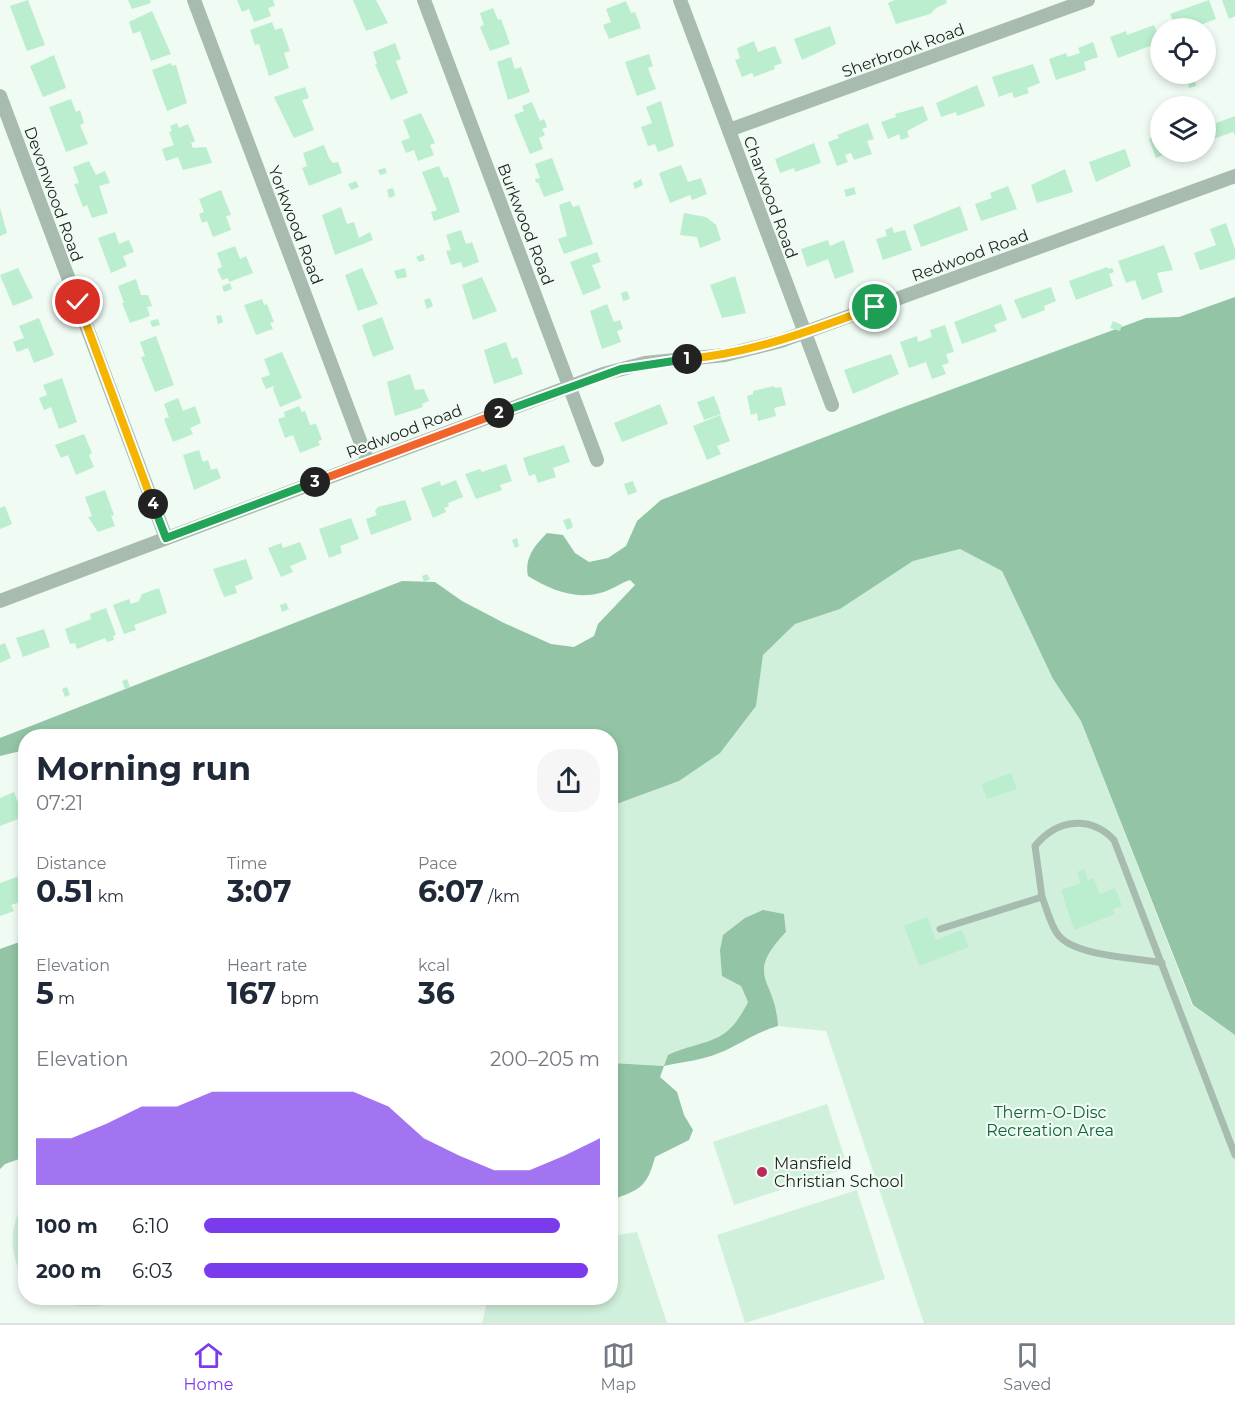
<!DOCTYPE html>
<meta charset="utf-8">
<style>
:root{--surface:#fff;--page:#f6f6f7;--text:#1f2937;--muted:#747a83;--line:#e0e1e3;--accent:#7c3aed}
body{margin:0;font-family:Montserrat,sans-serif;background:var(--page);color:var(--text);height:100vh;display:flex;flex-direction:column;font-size:22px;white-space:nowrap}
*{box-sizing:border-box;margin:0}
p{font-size:20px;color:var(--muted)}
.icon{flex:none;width:33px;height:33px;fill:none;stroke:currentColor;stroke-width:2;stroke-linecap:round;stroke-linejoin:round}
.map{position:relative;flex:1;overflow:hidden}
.sheet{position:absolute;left:18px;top:729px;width:600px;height:576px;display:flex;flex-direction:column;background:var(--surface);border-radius:24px;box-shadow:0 3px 9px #0003}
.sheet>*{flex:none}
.tools{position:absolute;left:1150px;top:18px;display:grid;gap:12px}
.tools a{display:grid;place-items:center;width:66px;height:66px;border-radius:50%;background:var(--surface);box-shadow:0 3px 9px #0003;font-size:30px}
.pin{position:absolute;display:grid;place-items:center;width:51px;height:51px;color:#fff;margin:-26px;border:3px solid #fff;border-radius:50%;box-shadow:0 2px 6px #0007}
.km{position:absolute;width:30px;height:30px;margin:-15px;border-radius:50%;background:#222;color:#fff;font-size:16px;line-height:30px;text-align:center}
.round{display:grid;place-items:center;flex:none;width:63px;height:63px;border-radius:24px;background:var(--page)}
.summary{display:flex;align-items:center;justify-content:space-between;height:102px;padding:0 18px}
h1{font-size:33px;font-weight:700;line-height:45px}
.figures{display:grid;grid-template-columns:repeat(3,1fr);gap:9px;height:102px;padding:6px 18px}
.figures div{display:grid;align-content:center}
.figures b{font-size:30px;font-weight:700}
.figures small{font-size:16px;font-weight:400}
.figures p{font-size:16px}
.chart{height:168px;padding:12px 18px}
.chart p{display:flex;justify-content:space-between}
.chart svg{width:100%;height:108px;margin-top:6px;fill:var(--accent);opacity:.7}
ul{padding:0 18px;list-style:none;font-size:20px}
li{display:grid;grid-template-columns:96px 72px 1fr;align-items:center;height:45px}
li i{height:15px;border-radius:8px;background:var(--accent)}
.tabs{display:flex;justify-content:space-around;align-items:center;height:84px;border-top:2px solid var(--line);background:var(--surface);font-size:16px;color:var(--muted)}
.tabs a{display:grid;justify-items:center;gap:3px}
.tabs .on{color:var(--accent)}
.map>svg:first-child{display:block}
</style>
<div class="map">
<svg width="1235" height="1323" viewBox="0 0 1235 1323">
<rect width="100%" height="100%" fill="#effbf3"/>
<g fill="#d0f0db">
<path d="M960 549 1002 571 1053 679 1081 721 1192 1005 1235 1035V1323H924L826 1031 778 1026C776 978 743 977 786 932L784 914 741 986 748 1002 739 1019 717 1041 683 1049 664 1066 611 1063 610 806 679 781 756 706 763 655 795 624 840 609 913 561Z"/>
<path d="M827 1104 848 1168 734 1205 713 1142Z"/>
<path d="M857 1190 885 1279 745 1323 717 1235Z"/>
<path d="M25 1200V1278C7 1255 10 1224 25 1200Z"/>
<path d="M637 1232 667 1323H482L488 1298H610L611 1236Z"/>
<path d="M50 1298H128C97 1309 80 1310 50 1298Z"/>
</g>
<g fill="#93c4a5">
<path d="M1235 297V1035L1193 1005 1081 721 1053 679 1002 571 960 549 913 561 840 609 795 624 763 655 756 706 720 753 679 781 611 806 610 736H26L25 750 0 756V738L402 581 435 582 462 601 504 623 551 644 574 647 594 636 598 624 635 585 630 580C620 583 610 591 600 593 574 600 549 589 528 576 524 558 535 545 547 533L563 535 575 553 589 562 608 558 626 546 637 521 661 500 890 412 1146 318 1179 317Z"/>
<path d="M763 910 784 914 786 932C743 977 776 978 778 1026 756 1032 739 1045 719 1053 702 1060 682 1062 664 1066L660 1077 677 1092 684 1115 693 1130 689 1140 655 1157C647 1188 639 1190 611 1200V1063L664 1066 668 1055C708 1037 725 1048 748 1002L741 986 722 976 720 950 723 935 745 918Z"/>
<path d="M25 940V1157L5 1164 0 1169V949Z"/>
</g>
<g fill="#bbeece">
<path d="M28 0 45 45 27 51 10 6Z"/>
<path d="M128 0H150L151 3 132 9Z"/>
<path d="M237 0H273L275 6 268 8 271 16 254 22 249 9 242 12Z"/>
<path d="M353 0H376L388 23 366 31Z"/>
<path d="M895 0H946L947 3 936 8 930 14 896 24 888 3Z"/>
<path d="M1209 0 1216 19 1192 28H1176L1170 14Z"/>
<path d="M1222 0H1235V16L1229 19Z"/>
<path d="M626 1 631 13 635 12 641 28 609 39 603 25 611 22 606 9Z"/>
<path d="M493 8 498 20 501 19 510 44 490 51 480 27 484 25 480 13Z"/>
<path d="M152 11 171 54 151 61 140 31 133 34 129 22Z"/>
<path d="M272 22 275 30 282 28 290 51 284 53 289 68 269 76 259 44 255 45 250 30Z"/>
<path d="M1154 25 1161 42 1118 58 1110 37 1126 31 1127 35Z"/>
<path d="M830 26 836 44 802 60 794 39Z"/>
<path d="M754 41 758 52 775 46 782 63 774 66 775 69 754 77 752 73 742 77 735 60 740 58 737 48Z"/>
<path d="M1093 42 1098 57 1084 62 1086 70 1056 80 1049 59 1066 53 1068 57 1080 53 1078 48Z"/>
<path d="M395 43 401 59 396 61 408 93 391 100 375 64H377L373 52Z"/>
<path d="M649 54 653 66 648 68 656 89 637 96 625 62Z"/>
<path d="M54 55 66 88 43 97 30 66Z"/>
<path d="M511 57 515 69 521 67 530 92 508 100 497 62Z"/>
<path d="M171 63 172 66 176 65 187 103 167 111 152 70Z"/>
<path d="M1033 64 1040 83 1027 88 1029 93 1014 98 1012 92 999 97 992 77Z"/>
<path d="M1167 74H1175L1176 77 1169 79Z"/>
<path d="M1195 79 1196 86 1189 88 1187 81Z"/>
<path d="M977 85 985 106 957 116 956 112 941 117 936 103Z"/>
<path d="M305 87 309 98 302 100 314 130 294 138 274 97Z"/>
<path d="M71 99 76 112 80 110 84 123 80 125 88 144 66 152 49 107Z"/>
<path d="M661 101 674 146 658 152 655 144 648 146 641 127 652 123 646 107Z"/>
<path d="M532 102 540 121 544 119 547 127 542 129 545 135 539 138 543 149 530 154 514 115 524 111 522 106Z"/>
<path d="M923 106 928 120 907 131 909 137 901 140 899 134 888 139 881 122 896 117 895 114Z"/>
<path d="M421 113 435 143 430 145 434 155 418 161 414 150 406 153 401 141 410 138 403 120Z"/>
<path d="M1235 116V135L1233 132 1213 139 1208 126Z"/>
<path d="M177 123 179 128 188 124 195 141 191 143 193 148 206 147 212 163 183 170 178 157 166 161 162 149 174 145 169 132 172 131 170 126Z"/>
<path d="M868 123 874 139 867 141 872 154 854 160 851 153 845 155 848 162 837 166 828 142 839 138 837 135Z"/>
<path d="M1161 127V152H1172L1156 158 1149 139 1160 135 1158 129Z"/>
<path d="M814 143 821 163 795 172 794 168 780 173 775 159Z"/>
<path d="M324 145 329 158 333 163 338 162 342 173 309 186 302 168 307 166 303 153Z"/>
<path d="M1125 149 1131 166 1096 182 1089 162Z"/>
<path d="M552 158 564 190 544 197 538 182 536 183 535 179 540 178 535 164Z"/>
<path d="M89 161 96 175 105 171 110 183 99 186 108 213 92 218 87 205 83 207 74 184 79 183 73 167Z"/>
<path d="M681 165 688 182 701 178 707 194 692 200 690 195 670 203 659 173Z"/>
<path d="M439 166 444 178 448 177 460 212 434 221 431 212 437 210 422 172Z"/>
<path d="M385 168 387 173 380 175 378 170Z"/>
<path d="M1065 169 1073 192 1037 203 1031 185Z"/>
<path d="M641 179 643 185 635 189 633 183Z"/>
<path d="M356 181 359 187 351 190 348 184Z"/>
<path d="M1008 186 1017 209 981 221 975 204 992 198 990 193Z"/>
<path d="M854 187 856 194 846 197 844 190Z"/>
<path d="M393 188 395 196 389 198 387 190Z"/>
<path d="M221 190 231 215 226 216 231 230 213 237 207 221 202 223 199 214 204 212 199 199Z"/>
<path d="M570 201 573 207 579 205 593 244 564 254 558 239 567 236 559 205Z"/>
<path d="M960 206 968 230 921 247 913 225Z"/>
<path d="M341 207 347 224 354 222 359 238 370 232 373 240 335 255 322 215Z"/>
<path d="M0 208 7 233 0 236Z"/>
<path d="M684 213 706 217 716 225 721 240 700 248 697 237 680 235Z"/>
<path d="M1226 223 1235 249V259L1200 270 1194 253 1216 245 1210 229Z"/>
<path d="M892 227 894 233 905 230 912 250 883 260 876 239 887 236 885 230Z"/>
<path d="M461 230 466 244 472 242 479 262 463 268 461 262 451 265 446 251 451 250 446 235Z"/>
<path d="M115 232 119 244 129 240 134 252 123 256 127 266 111 273 98 238Z"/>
<path d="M828 240 830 246 844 240 854 272 835 279 828 259 807 267 801 249Z"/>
<path d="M1164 245 1173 270 1157 273 1163 292 1142 300 1135 280 1126 283 1118 261Z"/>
<path d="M235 246 240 259 246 256 253 273 229 282 228 278 222 280 217 269 222 267 217 253Z"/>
<path d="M597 252 601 262 592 265 601 288 583 295 570 262Z"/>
<path d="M423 254 425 260 419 262 416 257Z"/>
<path d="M1107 267 1108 269 1112 268 1114 272 1109 274 1113 286 1076 300 1069 281Z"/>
<path d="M18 268 33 298 13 306 0 275Z"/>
<path d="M362 268 378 304 358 311 345 275Z"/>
<path d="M405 268 407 277 397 279 394 271Z"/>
<path d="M735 276 746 313 722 318 710 285Z"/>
<path d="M482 277 497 311 473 320 462 285Z"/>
<path d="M136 279 141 295H148L152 306 147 307 150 316 130 323 122 303H124L118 286Z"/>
<path d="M230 283 232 289 224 292 222 286Z"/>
<path d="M1051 287 1056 301 1044 306 1045 310 1022 319 1014 300Z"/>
<path d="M627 291 630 299 623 301 621 293Z"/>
<path d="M430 298 433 306 427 309 424 300Z"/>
<path d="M262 299 264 305 267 304 274 322 270 323 273 329 256 335 244 305Z"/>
<path d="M607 304 614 322 620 320 623 329 617 331 621 342 602 349 590 311Z"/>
<path d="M1001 304 1007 320 994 325 997 331 962 344 954 322Z"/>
<path d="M221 315 223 322 218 324 216 316Z"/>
<path d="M382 317 394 349 373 357 362 325Z"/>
<path d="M39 318 54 355 34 363 28 348 17 352 13 342 24 338 19 326Z"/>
<path d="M158 319 160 325 152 327 150 321Z"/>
<path d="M1113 321 1122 325 1120 331 1110 328Z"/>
<path d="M945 325 954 352 946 354 949 363 942 365 946 374 932 379 926 362 909 368 900 342 917 336 918 342 932 337 930 330Z"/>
<path d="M156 336 174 385 155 392 141 357 145 356 140 342Z"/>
<path d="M506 342 512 359 517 357 523 374 494 384 484 350Z"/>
<path d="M282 352 302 398 280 407 273 389 274 386 266 389 261 378 270 375 264 359Z"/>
<path d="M891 354 899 374 853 394 844 370Z"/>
<path d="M410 374 415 390 424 389 429 401 422 404 423 407 395 416 387 382Z"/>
<path d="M62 378 77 422 59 429 51 407 44 410 39 398 47 395 43 385Z"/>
<path d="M774 386 775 388 781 387 786 405 774 408 776 416 758 421 757 413 751 415 747 396 753 394V391Z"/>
<path d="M714 396 721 414 704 420 697 402Z"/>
<path d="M178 398 183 411 195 406 201 423 190 428 193 434 173 442 164 419 169 417 164 404Z"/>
<path d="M660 404 668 424 622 442 614 423Z"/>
<path d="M299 406 302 412 305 411 310 425 316 424 322 440 318 441 320 445 300 453 293 435 285 438 278 419 285 417 284 412Z"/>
<path d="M720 415 730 441 717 446 721 454 707 460 693 426Z"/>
<path d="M84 434 92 453 89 455 94 467 76 475 68 455 61 458 55 445Z"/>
<path d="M564 445 570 462 553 468 556 477 538 483 535 474 529 476 523 458Z"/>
<path d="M199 450 203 462 208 460 211 470 217 468 221 478 194 490 183 455Z"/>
<path d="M506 464 512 481 500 485 502 490 476 499 465 474 480 469 482 472Z"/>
<path d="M456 480 463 497 448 503 449 506 444 508 446 512 433 518 421 488 440 481 441 486Z"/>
<path d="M633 481 637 492 628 495 624 484Z"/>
<path d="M105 490 114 515 111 516 115 526 98 532 88 517 92 516 85 497Z"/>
<path d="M405 500 412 520 371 535 366 519 377 515 375 511 378 507Z"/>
<path d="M5 506 12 524 0 529V508Z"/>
<path d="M351 518 359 539 340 546 342 553 329 558 319 529Z"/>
<path d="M570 518 573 527 567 530 563 520Z"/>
<path d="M517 538 519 546 515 548 512 540Z"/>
<path d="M300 542 307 559 290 566 293 572 281 577 268 548 281 543 283 548Z"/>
<path d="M246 559 253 579 235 586 237 593 224 597 213 569Z"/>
<path d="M427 574 430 579 424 582 422 576Z"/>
<path d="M159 588 167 613 134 625 136 630 124 634 113 605 129 599 131 604 139 601 142 594Z"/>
<path d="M286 603 289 609 282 612 280 605Z"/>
<path d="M106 608 116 635 113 636 114 640 107 642 105 638 77 649 75 643 70 644 65 629 91 619 90 614Z"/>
<path d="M44 629 50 647 23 657 16 638Z"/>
<path d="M5 643 11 658 0 663V645Z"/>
<path d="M127 679 130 687 125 689 122 681Z"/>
<path d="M67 687 70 695 65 697 62 689Z"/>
<path d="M1011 773 1017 789 987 799 981 784Z"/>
<path d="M14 792 23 817 0 826V798Z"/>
<path d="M1084 869 1088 880 1093 878 1100 894 1115 888 1122 906 1113 909 1115 914 1074 930 1061 890 1081 883 1077 872Z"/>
<path d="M25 874 26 900 11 905 14 911 0 916V883Z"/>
<path d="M927 917 936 940 962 930 969 947 919 966 904 926Z"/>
</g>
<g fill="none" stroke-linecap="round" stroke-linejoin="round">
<g stroke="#a7bcae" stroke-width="7">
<path d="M1042 897 1035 846C1057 819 1090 815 1114 840L1235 1155"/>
<path d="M940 929 1042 897C1047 909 1051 927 1059 936 1078 957 1135 957 1162 963"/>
</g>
<g stroke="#a7bcae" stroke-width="14">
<path d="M194 0 368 462"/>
<path d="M424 0 597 460"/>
<path d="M680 0 832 405"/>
<path d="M0 96 166 538"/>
<path d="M729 130 1088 0"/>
<path d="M0 601 603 374 645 363 725 355 781 341 1235 176"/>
</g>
</g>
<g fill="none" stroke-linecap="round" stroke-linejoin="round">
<defs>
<path id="split-1" d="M687 359C753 353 813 330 875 307"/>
<path id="split-2" d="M499 413 621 369 687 359"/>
<path id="split-3" d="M315 482 499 413"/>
<path id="split-4" d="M153 504 166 538 315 482"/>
<path id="split-5" d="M78 302 153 504"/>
</defs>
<use href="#split-1" stroke="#fff" stroke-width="12"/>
<use href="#split-2" stroke="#fff" stroke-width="12"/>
<use href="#split-3" stroke="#fff" stroke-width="12"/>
<use href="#split-4" stroke="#fff" stroke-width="12"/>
<use href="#split-5" stroke="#fff" stroke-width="12"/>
<use href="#split-1" stroke="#f5b400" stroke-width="8"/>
<use href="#split-2" stroke="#22a559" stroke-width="8"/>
<use href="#split-3" stroke="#f0652b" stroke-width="8"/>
<use href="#split-4" stroke="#22a559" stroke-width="8"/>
<use href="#split-5" stroke="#f5b400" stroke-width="8"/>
</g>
<circle fill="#b92a58" stroke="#effbf3" stroke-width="2" cx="762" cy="1172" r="6"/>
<g text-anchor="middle" stroke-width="4.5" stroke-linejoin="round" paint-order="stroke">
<g font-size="16" fill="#1e221f" stroke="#effbf3">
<text transform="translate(903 50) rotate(-20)" y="6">Sherbrook Road</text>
<text transform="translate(54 194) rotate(70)" y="6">Devonwood Road</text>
<text transform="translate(771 197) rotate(70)" y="6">Charwood Road</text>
<text transform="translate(526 224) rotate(69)" y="6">Burkwood Road</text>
<text transform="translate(296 225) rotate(69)" y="6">Yorkwood Road</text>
<text transform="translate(970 255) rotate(-20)" y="6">Redwood Road</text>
<text transform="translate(404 431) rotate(-21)" y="6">Redwood Road</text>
</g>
<g font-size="16" fill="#10623c" stroke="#effbf3">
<text x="1050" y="1118">Therm-O-Disc<tspan x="1050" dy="18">Recreation Area</tspan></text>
</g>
<g font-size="16" fill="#1e221f" stroke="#effbf3" text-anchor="start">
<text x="774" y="1169">Mansfield<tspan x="774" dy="18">Christian School</tspan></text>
</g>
</g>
</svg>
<div class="tools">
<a><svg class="icon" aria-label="locate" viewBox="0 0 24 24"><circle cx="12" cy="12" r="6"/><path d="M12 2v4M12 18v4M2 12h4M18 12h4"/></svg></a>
<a><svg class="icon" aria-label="layers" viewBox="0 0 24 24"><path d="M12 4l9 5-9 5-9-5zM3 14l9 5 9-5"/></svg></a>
</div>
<div class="pin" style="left:875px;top:307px;background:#1e9e55"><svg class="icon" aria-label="arrive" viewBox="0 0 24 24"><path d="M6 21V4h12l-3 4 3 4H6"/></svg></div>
<div class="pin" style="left:78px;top:302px;background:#d93025"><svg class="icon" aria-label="check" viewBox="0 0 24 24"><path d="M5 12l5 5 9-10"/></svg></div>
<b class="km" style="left:687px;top:359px">1</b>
<b class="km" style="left:499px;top:413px">2</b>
<b class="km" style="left:315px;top:482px">3</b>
<b class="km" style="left:153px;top:504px">4</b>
<section class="sheet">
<div class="summary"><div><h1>Morning run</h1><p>07:21</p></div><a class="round"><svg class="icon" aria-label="share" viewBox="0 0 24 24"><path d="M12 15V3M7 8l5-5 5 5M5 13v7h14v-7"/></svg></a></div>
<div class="figures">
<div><p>Distance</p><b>0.51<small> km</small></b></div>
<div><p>Time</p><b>3:07</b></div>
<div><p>Pace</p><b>6:07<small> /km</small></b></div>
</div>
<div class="figures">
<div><p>Elevation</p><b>5<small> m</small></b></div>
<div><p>Heart rate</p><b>167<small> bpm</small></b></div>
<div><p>kcal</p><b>36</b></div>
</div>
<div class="chart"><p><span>Elevation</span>200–205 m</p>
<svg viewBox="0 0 160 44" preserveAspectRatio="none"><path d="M0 44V25L10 25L20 19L30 12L40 12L50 6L60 6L70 6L80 6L90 6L100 12L110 25L120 32L130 38L140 38L150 32L160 25V44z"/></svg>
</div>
<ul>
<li><b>100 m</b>6:10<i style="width:90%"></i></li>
<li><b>200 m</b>6:03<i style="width:97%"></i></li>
</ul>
</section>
</div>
<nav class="tabs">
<a class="on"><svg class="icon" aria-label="home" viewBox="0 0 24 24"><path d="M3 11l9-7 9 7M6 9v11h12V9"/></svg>Home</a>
<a><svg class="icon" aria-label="map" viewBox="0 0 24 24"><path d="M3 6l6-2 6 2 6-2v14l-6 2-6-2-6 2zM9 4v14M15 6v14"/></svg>Map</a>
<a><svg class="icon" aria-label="saved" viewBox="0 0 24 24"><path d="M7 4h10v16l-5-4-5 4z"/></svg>Saved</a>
</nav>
